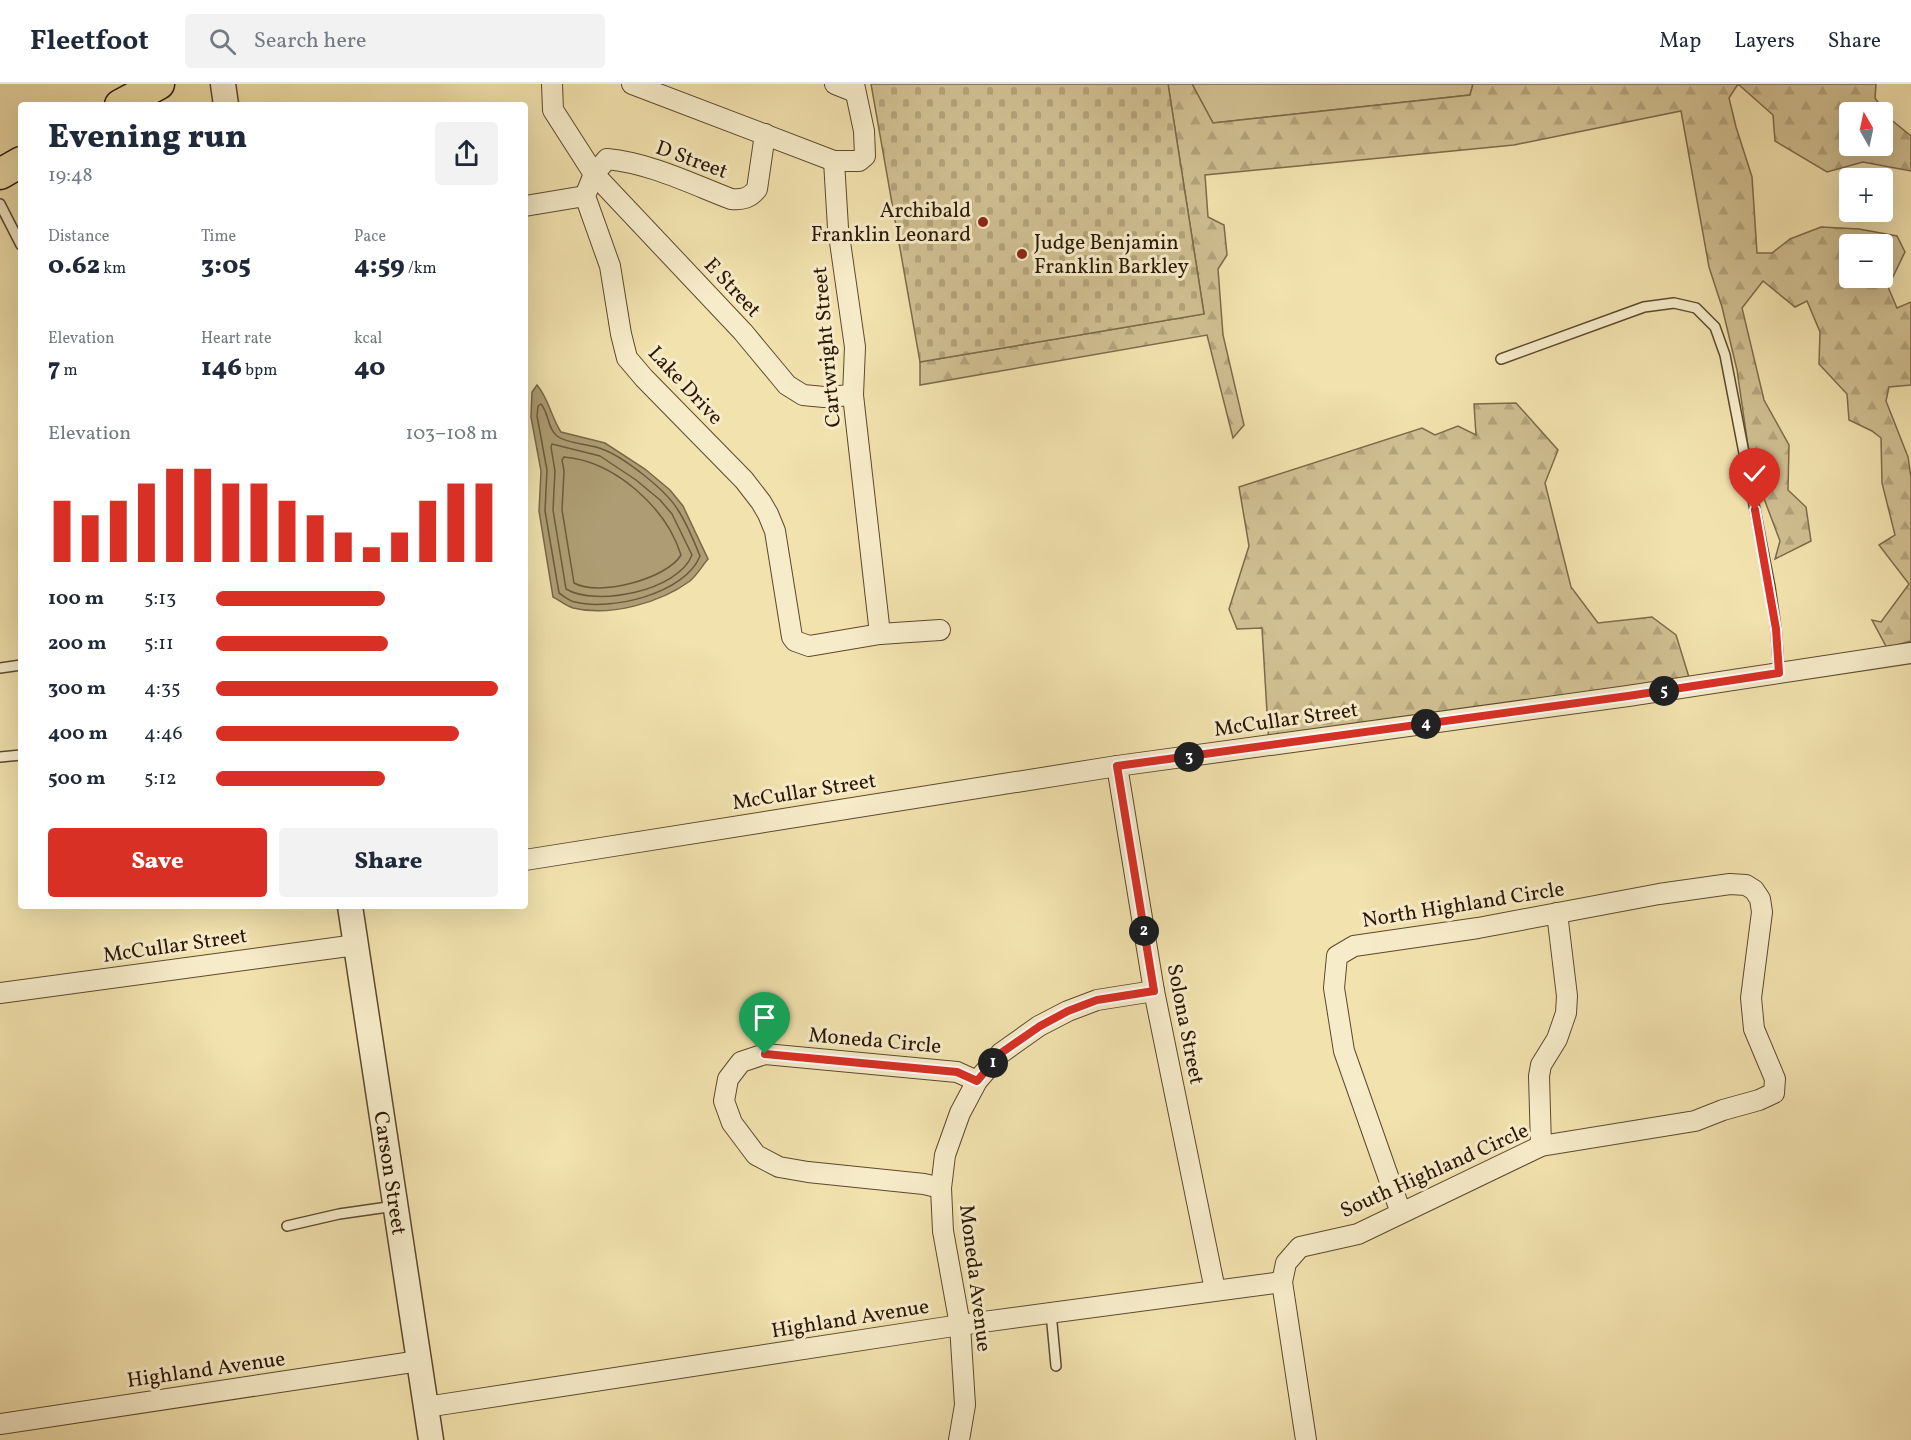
<!DOCTYPE html>
<meta charset="utf-8">
<style>
:root{--surface:#fff;--page:#f2f2f3;--text:#1f2937;--muted:#747a83;--line:#e0e1e3;--accent:#d93025}
body{margin:0;font-family:Vollkorn,serif;background:var(--page);color:var(--text);height:100vh;display:flex;flex-direction:column;font-size:22px;white-space:nowrap}
*{box-sizing:border-box;margin:0}
p{font-size:20px;color:var(--muted)}
.icon{flex:none;width:33px;height:33px;fill:none;stroke:currentColor;stroke-width:2;stroke-linecap:round;stroke-linejoin:round}
.map{position:relative;flex:1;overflow:hidden}
.side{position:absolute;left:18px;top:18px;width:510px;height:807px;display:flex;flex-direction:column;background:var(--surface);border-radius:6px;box-shadow:0 6px 24px #0002}
.side>*{flex:none}
.needle{width:39px;rotate:351deg}
.controls{position:absolute;left:1839px;top:18px;display:grid;gap:12px}
.controls a{display:grid;place-items:center;width:54px;height:54px;border-radius:6px;background:var(--surface);box-shadow:0 6px 24px #0002;font-size:30px}
.pin{position:absolute;display:grid;place-items:center;width:51px;height:51px;color:#fff;margin:-62px -26px;border-radius:50% 50% 50% 0;rotate:-45deg;box-shadow:0 0 6px #0007}
.pin .icon{rotate:45deg}
.km{position:absolute;width:30px;height:30px;margin:-15px;border-radius:50%;background:#222;color:#fff;font-size:16px;line-height:30px;text-align:center}
.round{display:grid;place-items:center;flex:none;width:63px;height:63px;border-radius:6px;background:var(--page)}
.head{display:flex;align-items:center;justify-content:space-between;height:102px;padding:0 30px}
h1{font-size:33px;font-weight:800;line-height:45px}
.metrics{display:grid;grid-template-columns:repeat(3,1fr);gap:9px;height:102px;padding:6px 30px}
.metrics div{display:grid;align-content:center}
.metrics b{font-size:26px;font-weight:800}
.metrics small{font-size:16px;font-weight:400}
.metrics p{font-size:16px}
.chart{height:168px;padding:12px 30px}
.chart p{display:flex;justify-content:space-between}
.chart svg{width:100%;height:108px;margin-top:6px;stroke:var(--accent);stroke-width:6}
.primary-button{display:flex;gap:12px;margin-top:auto;padding:12px 30px}
.primary-button a{flex:1;height:69px;border-radius:6px;background:var(--accent);color:#fff;font-size:24px;font-weight:800;line-height:69px;text-align:center}
.primary-button a+a{background:var(--page);color:var(--text)}
ul{padding:0 30px;list-style:none;font-size:20px}
li{display:grid;grid-template-columns:96px 72px 1fr;align-items:center;height:45px}
li i{height:15px;border-radius:8px;background:var(--accent)}
header{display:flex;align-items:center;gap:36px;box-sizing:border-box;height:84px;padding:0 30px;background:var(--surface);border-bottom:2px solid var(--line)}
header strong{font-size:28px}
nav{display:flex;gap:33px;margin-inline-start:auto;font-size:21px}
.search{width:420px;height:54px;background:var(--page);display:flex;align-items:center;gap:15px;box-sizing:border-box;padding:0 21px;border-radius:6px;color:var(--muted);font-size:22px}
.map>svg:first-child{display:block}
</style>
<header>
<strong>Fleetfoot</strong>
<div class="search"><svg class="icon" aria-label="search" viewBox="0 0 24 24"><circle cx="10" cy="10" r="6"/><path d="M15 15l6 6"/></svg>Search here</div>
<nav><a>Map</a><a>Layers</a><a>Share</a></nav>
</header>
<div class="map">
<svg width="1911" height="1356" viewBox="0 0 1911 1356">
<defs>
<pattern id="forest-firs" width="22" height="20" patternUnits="userSpaceOnUse" patternTransform="scale(1.5)"><rect width="22" height="20" fill="#d0bf91"/><path d="M5 1l3.5 6h-7zM16 11l3.5 6h-7z" fill="#b3a37b"/></pattern>
<pattern id="cemetery-stones" width="16" height="16" patternUnits="userSpaceOnUse" patternTransform="scale(1.5)"><rect width="16" height="16" fill="#d0bf91"/><path d="M2 7V4a2 2 0 0 1 4 0v3zM10 15v-3a2 2 0 0 1 4 0v3z" fill="#b3a37b"/></pattern>
</defs>
<rect width="100%" height="100%" fill="#f2e2ae"/>
<filter id="stains"><feTurbulence type="fractalNoise" baseFrequency=".00333" numOctaves="4"/><feColorMatrix values="0 0 0 0 .2 0 0 0 0 .09 0 0 0 0 .02 0 0 0 .5 -.17"/></filter>
<radialGradient id="worn" r=".72"><stop offset=".6" stop-color="#630" stop-opacity="0"/><stop offset="1" stop-color="#630" stop-opacity=".3"/></radialGradient>
<path fill="#d0bf91" stroke="#7d6a4a" stroke-width="1.5" d="M1192 0H1473L1470 11 1213 39Z"/>
<g fill="url(#forest-firs)" stroke="#7d6a4a" stroke-width="1.5" fill-rule="evenodd">
<path d="M1168 0H1192L1213 39 1470 11 1473 0H1876L1875 14 1889 34 1911 52V87L1863 78 1827 88 1775 57 1773 31 1738 0 1729 14 1736 43 1752 93 1757 169H1772L1790 155 1821 143 1859 145 1897 152 1905 168 1888 203 1897 224 1911 218V301L1889 303 1886 317 1908 373 1911 394V557L1887 564 1872 536 1881 538 1909 500 1879 461 1895 451 1882 399 1881 354 1872 347 1849 336 1847 310 1819 280 1820 248 1807 217 1795 223 1763 197 1742 224 1764 316 1789 361 1788 406 1806 423 1811 457 1775 475 1780 457 1763 412 1748 362 1737 286 1722 223 1709 183 1681 27 1514 61 1205 91 1208 133 1224 141 1227 171 1218 185 1223 251 1244 341 1233 354 1207 251 920 301V278L1204 230ZM1850 28H1882V62H1850ZM1850 160H1882V194H1850Z"/>
<path d="M1516 319 1558 366 1545 399 1571 503 1598 539 1652 533 1676 551 1692 603 1269 662 1262 544 1237 545 1229 525 1249 462 1239 403 1422 344 1435 351 1458 342 1476 351 1474 320Z"/>
</g>
<path fill="url(#cemetery-stones)" stroke="#7d6a4a" stroke-width="1.5" d="M871 0H1168L1204 230 920 278Z"/>
<path fill="#ae9d74" stroke="#796747" stroke-width="1.5" d="M537 301C549 315 551 333 561 348L605 359 645 385 670 406 683 422 708 475C702 482 697 491 690 497 660 519 610 533 573 524 566 522 559 516 553 513L539 427 541 387 531 333 532 308Z"/>
<g fill="none" stroke-linecap="round" stroke-linejoin="round">
<g stroke="#6c5a3c" stroke-width="1.5">
<path d="M541 320C549 329 547 344 557 352 567 360 590 360 602 365 624 373 666 406 678 426 687 440 694 457 700 472 685 510 611 527 575 518 569 517 564 512 559 509L545 427 547 386 537 332 538 322Z"/>
<path d="M552 360 600 372 636 396 660 416 672 430 692 471C678 507 596 523 566 505L553 426 555 387 551 363Z"/>
<path d="M564 373C614 377 666 423 681 471 667 495 598 513 574 499L562 426 564 387 562 376Z"/>
</g>
<defs>
<g id="service">
<path d="M0 120 21 161"/>
<path d="M1501 275 1644 223 1674 219 1696 224 1715 243 1725 271 1770 503 1776 545 1779 589"/>
<path d="M0 584 21 581"/>
<path d="M0 673 21 671"/>
<path d="M287 1142 339 1130 395 1122"/>
<path d="M1051 1229 1056 1282"/>
</g>
<g id="minor">
<path d="M552 0 553 26 594 90 585 112 610 182 621 250 627 274 644 294 744 396 761 418 768 430 775 447 792 553 795 557 809 562 880 550 940 546"/>
<path d="M632 0 834 77H859L865 72 864 47 854 0"/>
<path d="M835 0 855 8"/>
<path d="M765 50 757 105C750 114 743 116 731 115 692 100 650 79 607 75L594 90 743 248 787 301 803 311 824 313 853 311"/>
<path d="M834 77 838 144 855 263 853 311 880 550"/>
<path d="M525 122 585 112"/>
<path d="M1117 682 1154 907 1215 1206"/>
<path d="M525 776 1117 682 1628 612 1911 569"/>
<path d="M0 909 356 861"/>
<path d="M1541 1062 1539 992 1541 981 1557 955 1566 929 1567 912 1557 829"/>
<path d="M941 1104 924 1100 808 1088 779 1083 756 1071 732 1039 724 1017 728 995 741 978 765 970 957 988 977 997"/>
<path d="M426 1323 960 1241 1282 1198"/>
<path d="M0 1340 419 1277"/>
<path d="M959 1356 965 1321 960 1241 943 1147 941 1104 945 1071 960 1029 977 997 1001 969 1039 942 1068 927 1097 916 1154 907"/>
<path d="M1306 1356 1282 1198 1286 1179 1300 1163 1358 1150 1541 1062 1695 1037 1723 1026 1759 1016 1774 1009 1775 995 1754 945 1751 914 1762 828 1760 815 1754 806 1746 801 1730 800 1659 810 1478 844 1354 862 1337 872 1334 904 1344 967 1401 1129"/>
</g>
<g id="tertiary">
<path d="M223 0 226 21"/>
<path id="s1" d="M350 822 431 1356"/>
</g>
<g id="primary">
<path d="M120 21 159 0"/>
<path d="M0 90 21 78"/>
</g>
</defs>
<use href="#service" stroke="#5c492e" stroke-width="12"/>
<use href="#minor" stroke="#5c492e" stroke-width="22"/>
<use href="#tertiary" stroke="#5c492e" stroke-width="27"/>
<use href="#primary" stroke="#2a1603" stroke-width="33"/>
<use href="#service" stroke="#f7ecca" stroke-width="9"/>
<use href="#minor" stroke="#f7ecca" stroke-width="20"/>
<use href="#tertiary" stroke="#f7ecca" stroke-width="24"/>
<use href="#primary" stroke="#f2e2ae" stroke-width="30"/>
</g>
<g fill="none" stroke-linecap="round" stroke-linejoin="round">
<defs>
<path id="route" d="M765 970 957 988 977 997 1001 969 1040 942 1068 927 1097 916 1154 907 1117 682 1628 612 1779 589 1776 545 1755 426"/>
</defs>
<use href="#route" stroke="#fff" stroke-width="12"/>
<use href="#route" stroke="#d93025" stroke-width="8"/>
</g>
<g fill="#8f2418" stroke="#f7ecca" stroke-width="2">
<circle cx="983" cy="138" r="6"/>
<circle cx="1022" cy="170" r="6"/>
</g>
<g text-anchor="middle" stroke-width="6" stroke-linejoin="round" paint-order="stroke">
<g font-size="21" fill="#2a1603" stroke="#f7ecca">
<text transform="translate(692 75) rotate(20)" y="7">D Street</text>
<text transform="translate(733 203) rotate(47)" y="7">E Street</text>
<text transform="translate(826 263) rotate(-95)" y="7">Cartwright Street</text>
<text transform="translate(686 301) rotate(47)" y="7">Lake Drive</text>
<text transform="translate(1286 635) rotate(-8)" y="7">McCullar Street</text>
<text transform="translate(804 707) rotate(-9)" y="7">McCullar Street</text>
<text transform="translate(1463 820) rotate(-9)" y="7">North Highland Circle</text>
<text transform="translate(175 861) rotate(-8)" y="7">McCullar Street</text>
<text transform="translate(1186 940) rotate(79)" y="7">Solona Street</text>
<text transform="translate(875 956) rotate(5)" y="7">Moneda Circle</text>
<text transform="translate(1434 1086) rotate(-24)" y="7">South Highland Circle</text>
<text dy="7" stroke="none"><textPath href="#s1" startOffset="270">Carson Street</textPath></text>
<text transform="translate(976 1194) rotate(83)" y="7">Moneda Avenue</text>
<text transform="translate(850 1234) rotate(-9)" y="7">Highland Avenue</text>
<text transform="translate(206 1285) rotate(-8)" y="7">Highland Avenue</text>
</g>
<g font-size="21" fill="#2a1603" stroke="#f7ecca" text-anchor="end">
<text x="971" y="133">Archibald<tspan x="971" dy="24">Franklin Leonard</tspan></text>
<text x="1034" y="165" text-anchor="start">Judge Benjamin<tspan x="1034" dy="24">Franklin Barkley</tspan></text>
</g>
</g>
<rect width="100%" height="100%" filter="url(#stains)"/>
<rect width="100%" height="100%" fill="url(#worn)"/>
</svg>
<div class="controls">
<a><svg class="needle" viewBox="-14 -14 28 28"><path d="M0-13l5 13h-10z" fill="#e53935"/><path d="M0 13l5-13h-10z" fill="#747a83"/></svg></a>
<a>+</a>
<a>−</a>
</div>
<div class="pin" style="left:765px;top:970px;background:#1e9e55"><svg class="icon" aria-label="arrive" viewBox="0 0 24 24"><path d="M6 21V4h12l-3 4 3 4H6"/></svg></div>
<div class="pin" style="left:1755px;top:426px;background:#d93025"><svg class="icon" aria-label="check" viewBox="0 0 24 24"><path d="M5 12l5 5 9-10"/></svg></div>
<b class="km" style="left:993px;top:979px">1</b>
<b class="km" style="left:1144px;top:847px">2</b>
<b class="km" style="left:1189px;top:673px">3</b>
<b class="km" style="left:1426px;top:640px">4</b>
<b class="km" style="left:1664px;top:607px">5</b>
<section class="side">
<div class="head"><div><h1>Evening run</h1><p>19:48</p></div><a class="round"><svg class="icon" aria-label="share" viewBox="0 0 24 24"><path d="M12 15V3M7 8l5-5 5 5M5 13v7h14v-7"/></svg></a></div>
<div class="metrics">
<div><p>Distance</p><b>0.62<small> km</small></b></div>
<div><p>Time</p><b>3:05</b></div>
<div><p>Pace</p><b>4:59<small> /km</small></b></div>
</div>
<div class="metrics">
<div><p>Elevation</p><b>7<small> m</small></b></div>
<div><p>Heart rate</p><b>146<small> bpm</small></b></div>
<div><p>kcal</p><b>40</b></div>
</div>
<div class="chart"><p><span>Elevation</span>103–108 m</p>
<svg viewBox="0 0 160 44" preserveAspectRatio="none"><path d="M5 44V19M15 44V25M25 44V19M35 44V12M45 44V6M55 44V6M65 44V12M75 44V12M85 44V19M95 44V25M105 44V32M115 44V38M125 44V32M135 44V19M145 44V12M155 44V12"/></svg>
</div>
<ul>
<li><b>100 m</b>5:13<i style="width:60%"></i></li>
<li><b>200 m</b>5:11<i style="width:61%"></i></li>
<li><b>300 m</b>4:35<i style="width:100%"></i></li>
<li><b>400 m</b>4:46<i style="width:86%"></i></li>
<li><b>500 m</b>5:12<i style="width:60%"></i></li>
</ul>
<div class="primary-button"><a>Save</a><a>Share</a></div>
</section>
</div>
